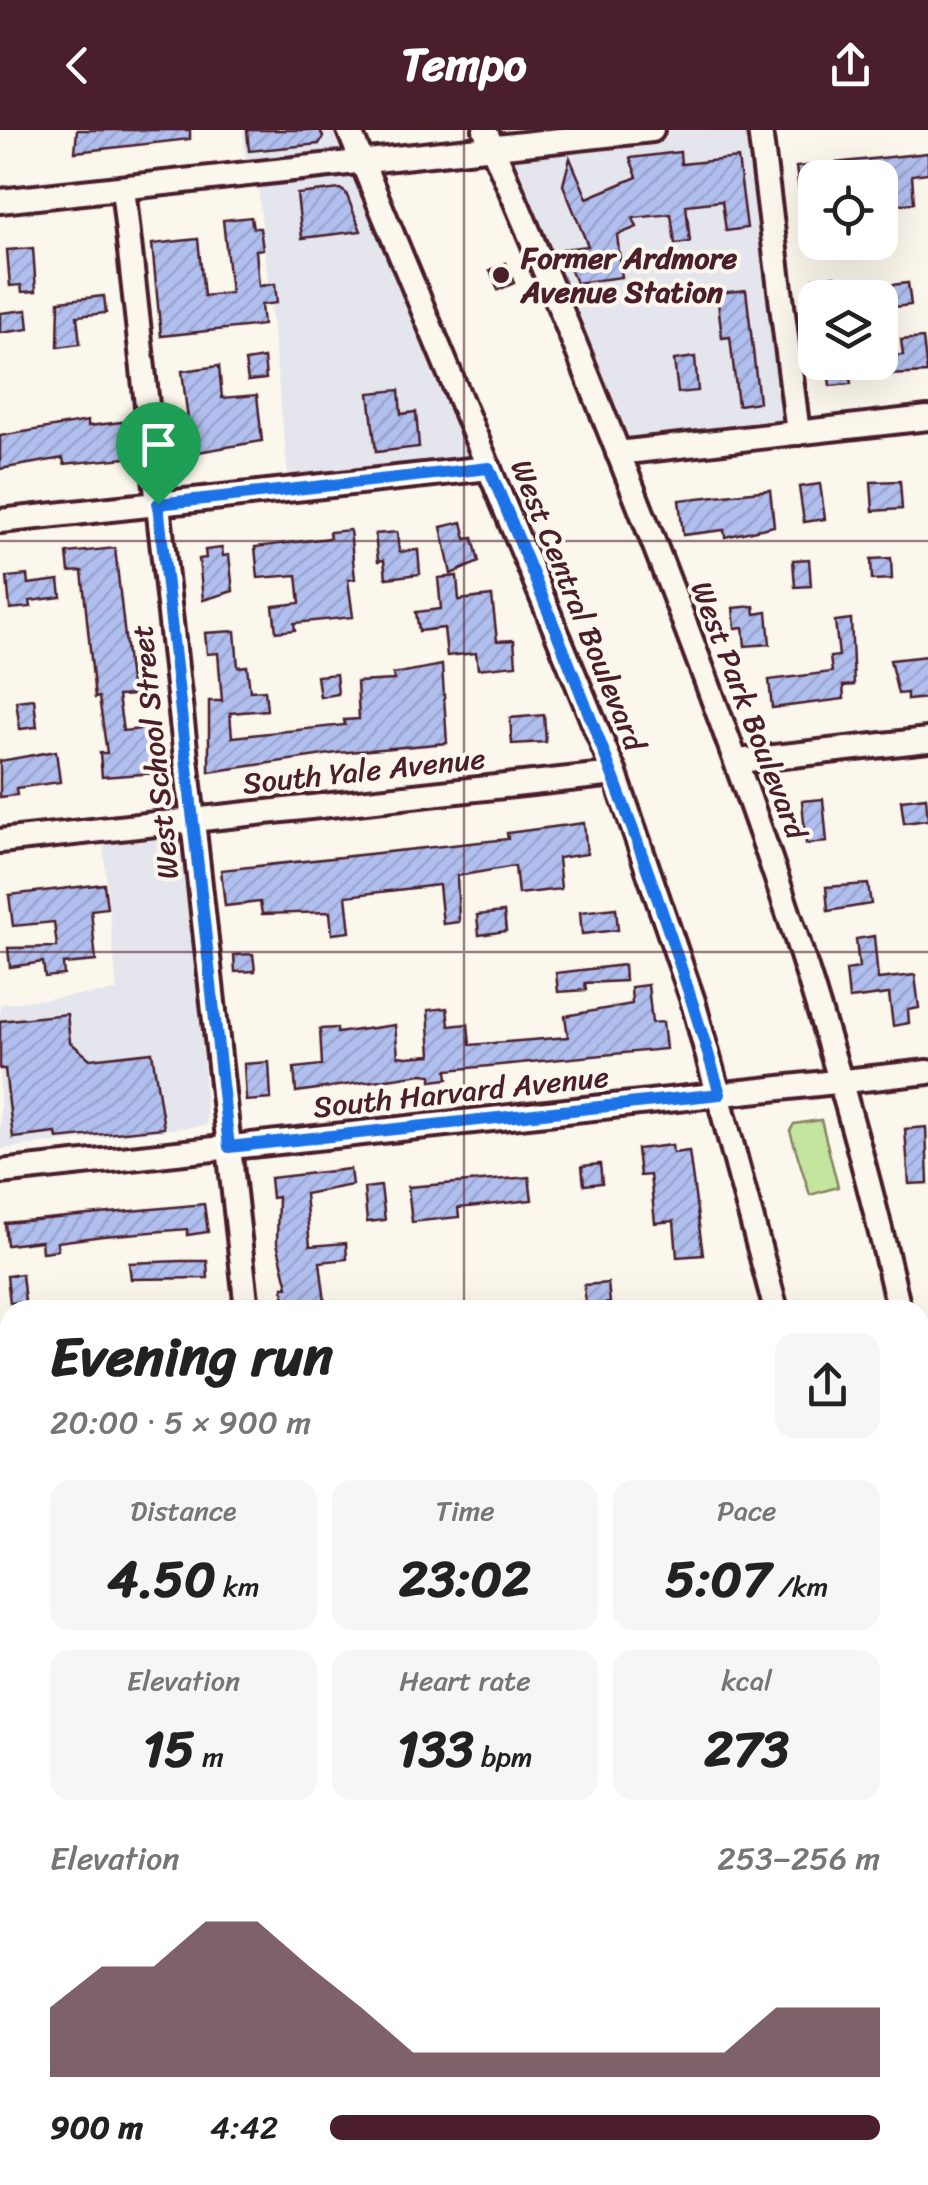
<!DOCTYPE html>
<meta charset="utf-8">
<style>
:root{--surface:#fff;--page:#f6f6f6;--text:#222;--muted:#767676;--accent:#4a1f2b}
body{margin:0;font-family:Sriracha,sans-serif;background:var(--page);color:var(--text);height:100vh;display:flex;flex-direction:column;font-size:38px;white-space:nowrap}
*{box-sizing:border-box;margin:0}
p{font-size:32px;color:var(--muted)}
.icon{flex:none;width:55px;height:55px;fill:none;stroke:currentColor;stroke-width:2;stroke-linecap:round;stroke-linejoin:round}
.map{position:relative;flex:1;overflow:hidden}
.sheet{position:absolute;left:0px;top:1170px;width:930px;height:885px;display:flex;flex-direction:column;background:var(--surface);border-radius:30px 30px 0 0;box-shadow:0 10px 40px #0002}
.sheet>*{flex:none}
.buttons{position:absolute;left:798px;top:30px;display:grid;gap:20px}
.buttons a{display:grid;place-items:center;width:100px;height:100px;border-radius:20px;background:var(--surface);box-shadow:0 10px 40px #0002;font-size:50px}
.pin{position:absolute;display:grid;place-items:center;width:85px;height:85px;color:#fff;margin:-102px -42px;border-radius:50% 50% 50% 0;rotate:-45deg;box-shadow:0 0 10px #0007}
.pin .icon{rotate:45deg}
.round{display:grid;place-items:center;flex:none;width:105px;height:105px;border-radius:20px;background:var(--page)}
.overview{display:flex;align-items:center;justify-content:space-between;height:170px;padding:0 50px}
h1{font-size:55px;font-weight:800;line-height:75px}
.stats{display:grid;grid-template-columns:repeat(3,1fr);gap:15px;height:170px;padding:10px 50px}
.stats div{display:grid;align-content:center;border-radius:20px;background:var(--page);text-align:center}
.stats b{font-size:50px;font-weight:800}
.stats small{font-size:28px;font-weight:400}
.stats p{font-size:28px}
.chart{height:280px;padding:20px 50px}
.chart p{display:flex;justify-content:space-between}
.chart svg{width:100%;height:180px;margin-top:10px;fill:var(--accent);opacity:.7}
ul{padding:0 50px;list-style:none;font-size:32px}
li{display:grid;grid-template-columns:160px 120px 1fr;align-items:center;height:75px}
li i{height:25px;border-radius:12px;background:var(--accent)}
header{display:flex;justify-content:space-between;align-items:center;height:130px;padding:0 50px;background:var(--accent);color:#fff;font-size:45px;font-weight:800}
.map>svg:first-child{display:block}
</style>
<header><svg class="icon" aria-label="back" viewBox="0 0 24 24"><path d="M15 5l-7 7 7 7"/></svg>Tempo<svg class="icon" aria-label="share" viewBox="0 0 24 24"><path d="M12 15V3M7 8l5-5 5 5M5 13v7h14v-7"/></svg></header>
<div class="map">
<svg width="928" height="2055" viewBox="0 0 928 2055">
<defs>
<pattern id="building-hatch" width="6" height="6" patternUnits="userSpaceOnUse" patternTransform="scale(2.5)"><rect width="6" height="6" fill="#b1bfef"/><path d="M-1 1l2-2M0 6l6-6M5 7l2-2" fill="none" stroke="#9aa4cd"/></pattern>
</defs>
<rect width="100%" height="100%" fill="#fbf7ec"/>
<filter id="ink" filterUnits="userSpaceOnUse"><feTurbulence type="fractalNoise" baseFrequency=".01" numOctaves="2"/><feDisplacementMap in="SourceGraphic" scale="20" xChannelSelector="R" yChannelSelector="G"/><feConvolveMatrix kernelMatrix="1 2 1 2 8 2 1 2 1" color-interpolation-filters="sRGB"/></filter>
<g filter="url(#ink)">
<g fill="#e5e6ed">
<path d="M243 0H345L357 29 246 40Z"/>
<path d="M487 0H766L804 311 625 328Z"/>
<path d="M360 38 483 335 289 355 257 47Z"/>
<path d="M190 694 207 995 0 1019V874L117 861 102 704Z"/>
</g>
<path fill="#c4e59e" stroke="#878264" stroke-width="2.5" d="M821 990 838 1057 810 1065 790 1001 794 994Z"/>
<g fill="url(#building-hatch)" stroke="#4a1f2b" stroke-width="2.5">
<path d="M77 0H190V9L75 22Z"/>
<path d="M247 0H320L323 7 319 14 249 21Z"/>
<path d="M680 22 681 34 738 28 747 98 726 101 722 71 686 75 690 112 675 114 671 84 633 88 637 97 617 105 622 147 576 153 562 119 588 116 563 55 570 28 587 68 637 47 630 28Z"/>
<path d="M928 23V43L912 45 914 73 894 75 891 48H815V90L803 92 796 37Z"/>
<path d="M340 59 346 63 361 101 302 108 297 64Z"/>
<path d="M251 87 253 98H260L263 119 256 120 259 156 275 154 277 173 261 175 263 195 161 206 152 114 198 109 204 166 231 163 223 90Z"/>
<path d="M33 118 36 161 22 162 21 155 10 156 7 120Z"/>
<path d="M506 133 514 153 498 160 490 140Z"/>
<path d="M835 146 836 162 816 164 814 148Z"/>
<path d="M908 153 911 175 894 177 891 155Z"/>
<path d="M746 160 759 272 738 275 730 207 722 208 717 163Z"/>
<path d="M104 166 106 183 77 186 80 214 58 217 59 171Z"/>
<path d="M27 180 29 199 0 203V183Z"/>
<path d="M923 208 927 243 850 247 851 254 830 256 827 232H880V226L903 225 901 210Z"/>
<path d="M695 227 698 261 678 263 674 230Z"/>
<path d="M264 228 266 249 248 251 245 231Z"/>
<path d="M219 236 222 268 257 265 262 311 192 323 182 241Z"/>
<path d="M399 260 401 284 416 282 419 317 376 322 369 263Z"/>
<path d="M88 291V296L122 292 127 328 64 334 63 328 0 339V306Z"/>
<path d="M900 351 902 379 873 381 871 352Z"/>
<path d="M820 354 825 389 804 392 799 357Z"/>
<path d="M770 360 774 396 725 407 724 400 683 405 679 370Z"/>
<path d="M462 392 466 409 473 408 479 432 451 444 441 397Z"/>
<path d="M350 400 355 449 348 450 353 487 294 493 295 500 276 502 273 476 300 473 297 445 258 448 255 417 330 408 329 402Z"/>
<path d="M397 402 399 422 418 420 420 444 386 448 384 430 378 431 375 404Z"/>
<path d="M115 418 130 552H136L137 565 118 566 123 601 151 598 156 643 102 647 100 623H107L99 567 95 568 82 441 69 442 67 423Z"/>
<path d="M222 418 223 426 229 425 233 461 203 470 199 429 206 428 205 420Z"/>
<path d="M891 428 892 449 872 450 871 429Z"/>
<path d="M809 429 811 456 795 457 793 430Z"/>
<path d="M27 445 28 454 59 450 61 467 30 471 31 477 10 479 7 447Z"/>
<path d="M457 446 459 470 492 466 497 511 514 510 516 535 478 539 476 523 447 526 444 498 419 501 416 482 441 479 438 448Z"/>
<path d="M754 476 755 484 767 482 770 514 745 516 743 497 735 498 733 478Z"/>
<path d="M851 489 854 555 843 556 844 569 772 578 769 550 832 542 830 527 839 526 835 491Z"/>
<path d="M235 501 238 537 247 536 250 561 265 560 267 580 230 583 232 607 345 595 344 590 359 589 357 552 394 550 393 544 442 535 447 613 337 623 209 642V571H222L218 523 207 524 205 503Z"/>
<path d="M928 526 927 568 907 570V563L898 564 890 530Z"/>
<path d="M336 544 338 564 320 567 317 546Z"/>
<path d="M34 569 37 597 20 599 16 571Z"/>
<path d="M544 585 546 612 512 614 510 588Z"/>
<path d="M56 621 60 652 16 658 17 665 0 667V631Z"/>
<path d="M926 667 928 690 904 693 901 670Z"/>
<path d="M823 669 827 712 806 714 802 671Z"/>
<path d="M584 693 587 724 558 728 561 759 518 764 515 736 457 746 459 792 443 794 439 755 346 766 350 802 332 804 330 782 262 784 260 772 225 776 221 740 508 709 507 703Z"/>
<path d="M104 754 107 778 91 780 96 831 63 834 64 845 45 847 43 832 10 837 8 818 57 817 54 792 13 796 9 765Z"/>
<path d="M868 754 871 774 828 781 826 757Z"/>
<path d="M616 778 618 800 582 804 580 782Z"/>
<path d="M504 782 506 801 479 805 477 785Z"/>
<path d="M874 806 878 849 915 845 919 878 908 880 909 893 893 896 889 864 849 869 846 840 859 838 856 809Z"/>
<path d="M253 824 255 841 235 842 234 825Z"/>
<path d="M624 835 625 851 585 853 586 860 558 862 556 843Z"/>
<path d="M648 855 652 893 663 892 666 919 447 940 448 949 431 951V945L422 944 296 962 294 938 322 935 320 899 337 898V903L395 895 398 926 407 927 431 925 428 880 447 878 449 896 468 894 470 915 568 907 565 886 632 874 631 857Z"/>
<path d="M67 884 70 912 90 929 152 922 164 998 57 1009 56 1003 13 1008 5 939H0V891Z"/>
<path d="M269 932 271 969 246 971 244 934Z"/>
<path d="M926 997 928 1053 909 1054 905 999Z"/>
<path d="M672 1015 673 1023 689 1021 703 1125 677 1127 674 1091 655 1093 650 1045 640 1046 637 1019Z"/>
<path d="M600 1034 602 1053 584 1055 582 1036Z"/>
<path d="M350 1039 352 1055 305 1064 310 1116 346 1113 347 1129 320 1132 326 1180H285L283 1157H288L277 1113 278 1067 272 1068 270 1048Z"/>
<path d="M529 1047 532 1070 458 1078 459 1087 412 1092 408 1057Z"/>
<path d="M381 1056 385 1090 367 1092 364 1058Z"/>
<path d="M204 1074 208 1102 187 1105V1099L103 1106 57 1112 58 1120 42 1122 41 1111 7 1115 5 1093Z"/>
<path d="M181 1131H207L208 1148 131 1149 129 1133Z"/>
<path d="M22 1144 25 1172 10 1173 7 1146Z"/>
<path d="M608 1153 610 1173 586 1175 584 1155Z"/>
</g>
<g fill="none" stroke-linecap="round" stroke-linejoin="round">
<defs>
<g id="minor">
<path d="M349 0 615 644 693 871 776 1180"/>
<path d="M485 0C549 147 609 297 667 447 760 688 843 928 899 1180"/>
<path d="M760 0 798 303"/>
<path d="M123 58 247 1180"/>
<path d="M0 71 652 0"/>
<path d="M618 323 928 288"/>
<path d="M0 391 489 338"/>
<path d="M738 631 928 610"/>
<path d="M0 711 615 644"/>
<path d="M0 1042 928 942"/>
<path d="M920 1262 928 1261"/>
<path d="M920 1280 928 1322"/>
<path d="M0 1362 10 1361"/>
<path d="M0 1683 10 1682"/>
<path d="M392 2045 393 2055"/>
<path d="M888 2045 889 2055"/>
</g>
</defs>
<use href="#minor" stroke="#4a1f2b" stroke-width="30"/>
<use href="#minor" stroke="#fbf7ec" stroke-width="22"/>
</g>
</g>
<g fill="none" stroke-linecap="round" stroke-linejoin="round" filter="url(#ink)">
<defs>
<path id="route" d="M489 338C575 544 658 749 720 964L229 1017 158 374Z"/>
</defs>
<use href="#route" stroke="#fff" stroke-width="20"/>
<use href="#route" stroke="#1a73e8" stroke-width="12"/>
</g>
<path fill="none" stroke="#4a1f2b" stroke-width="2.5" stroke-opacity="0.55" d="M464 0V1180M0 411H928M0 822H928M0 1233H10M920 1233H928M0 1644H10M920 1644H928M464 2045V2055"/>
<circle fill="#4a1f2b" stroke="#fbf7ec" stroke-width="4" cx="501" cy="145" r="10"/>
<g text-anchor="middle" stroke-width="8" stroke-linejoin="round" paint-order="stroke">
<g font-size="30" font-weight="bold" fill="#4a1f2b" stroke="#fbf7ec" text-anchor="start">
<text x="521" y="138">Former Ardmore<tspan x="521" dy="34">Avenue Station</tspan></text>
</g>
<g font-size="30" fill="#4a1f2b" stroke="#fbf7ec">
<text transform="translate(578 475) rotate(68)" y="10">West Central Boulevard</text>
<text transform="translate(749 580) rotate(69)" y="10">West Park Boulevard</text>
<text transform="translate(155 622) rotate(-96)" y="10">West School Street</text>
<text transform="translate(364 641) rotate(-6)" y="10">South Yale Avenue</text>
<text transform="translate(461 962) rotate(-6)" y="10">South Harvard Avenue</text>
</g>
</g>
</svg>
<div class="buttons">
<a><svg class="icon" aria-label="locate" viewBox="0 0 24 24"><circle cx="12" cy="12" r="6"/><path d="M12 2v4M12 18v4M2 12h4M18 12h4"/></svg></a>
<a><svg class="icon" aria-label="layers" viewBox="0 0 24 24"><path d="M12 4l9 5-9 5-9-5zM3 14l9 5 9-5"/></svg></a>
</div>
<div class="pin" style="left:158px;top:374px;background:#1e9e55"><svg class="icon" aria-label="arrive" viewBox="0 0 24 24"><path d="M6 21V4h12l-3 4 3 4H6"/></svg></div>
<section class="sheet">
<div class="overview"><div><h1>Evening run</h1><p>20:00 · 5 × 900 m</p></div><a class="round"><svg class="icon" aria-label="share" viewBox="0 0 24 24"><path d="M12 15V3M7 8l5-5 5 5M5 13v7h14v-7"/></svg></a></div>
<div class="stats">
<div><p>Distance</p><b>4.50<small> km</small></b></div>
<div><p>Time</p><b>23:02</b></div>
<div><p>Pace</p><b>5:07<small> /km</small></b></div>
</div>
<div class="stats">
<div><p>Elevation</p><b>15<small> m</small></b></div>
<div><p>Heart rate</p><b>133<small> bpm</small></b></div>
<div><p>kcal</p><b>273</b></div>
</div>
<div class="chart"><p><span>Elevation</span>253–256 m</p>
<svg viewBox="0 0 160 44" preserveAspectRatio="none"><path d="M0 44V27L10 17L20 17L30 6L40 6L50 17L60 27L70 38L80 38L90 38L100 38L110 38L120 38L130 38L140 27L150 27L160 27V44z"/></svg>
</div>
<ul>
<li><b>900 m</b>4:42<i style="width:100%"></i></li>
</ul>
</section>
</div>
